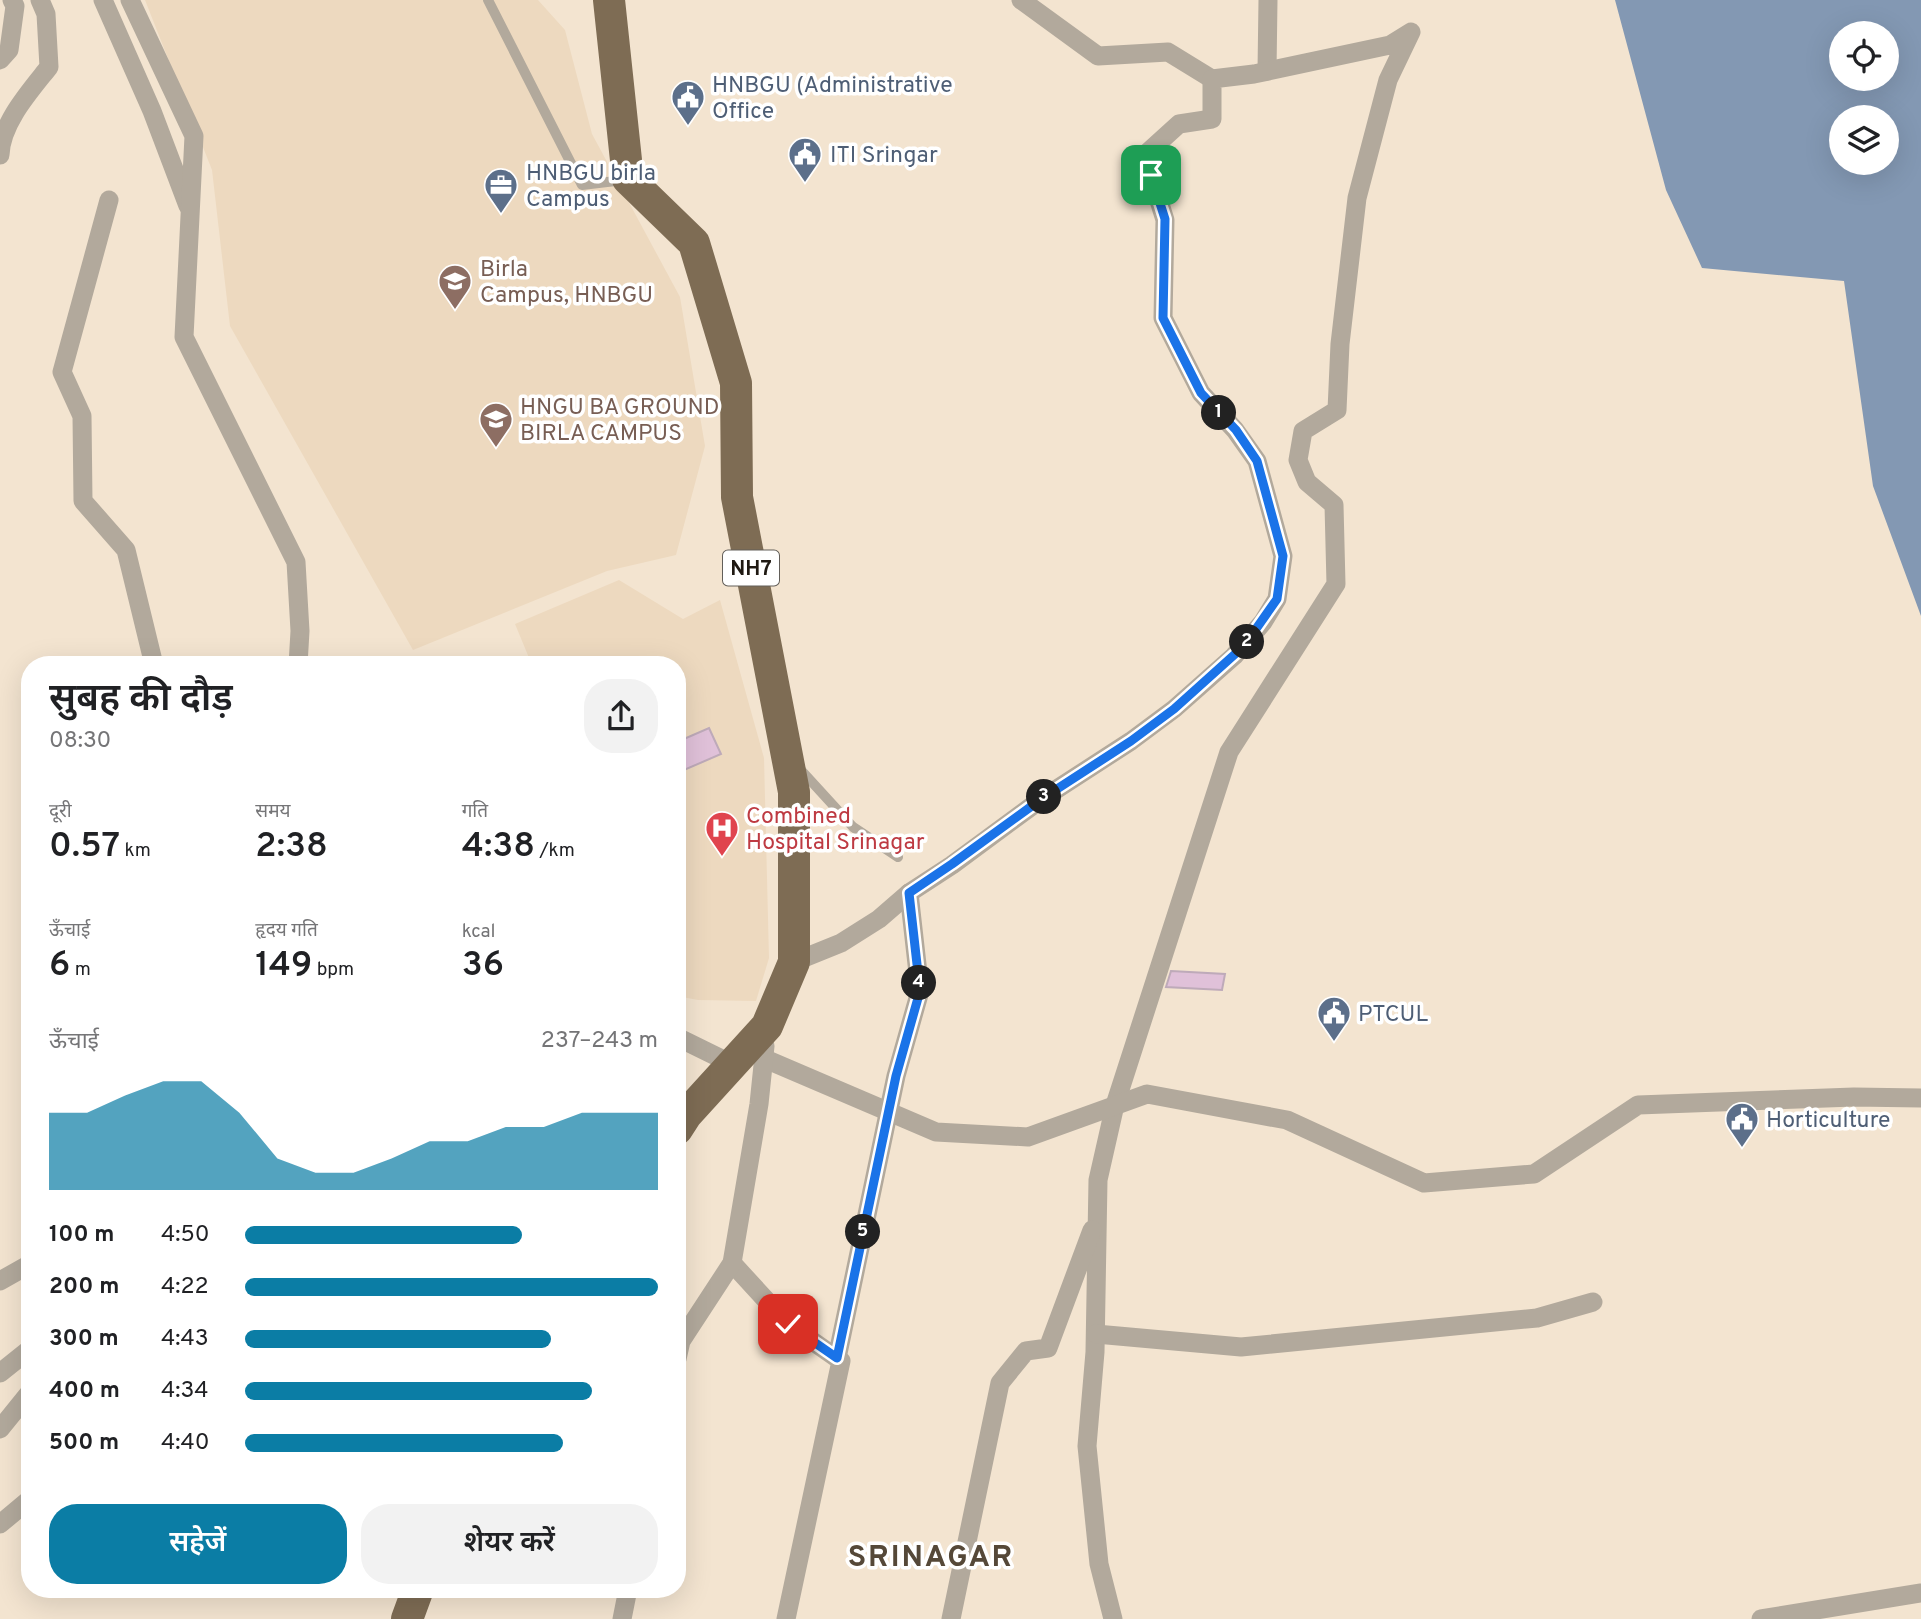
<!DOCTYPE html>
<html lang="hi">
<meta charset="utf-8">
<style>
:root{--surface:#fff;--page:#f2f2f2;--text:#202124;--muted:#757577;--accent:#0b7da5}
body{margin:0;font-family:Overpass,"Noto Sans Devanagari",sans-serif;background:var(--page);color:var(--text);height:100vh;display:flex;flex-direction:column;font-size:26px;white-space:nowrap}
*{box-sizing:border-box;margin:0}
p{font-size:23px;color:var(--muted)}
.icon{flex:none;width:38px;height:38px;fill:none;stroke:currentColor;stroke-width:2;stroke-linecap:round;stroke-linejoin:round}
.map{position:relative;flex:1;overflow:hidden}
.drawer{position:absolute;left:21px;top:656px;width:665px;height:942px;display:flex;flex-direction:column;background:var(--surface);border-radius:28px;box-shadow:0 7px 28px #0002}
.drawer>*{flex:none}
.buttons{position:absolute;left:1829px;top:21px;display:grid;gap:14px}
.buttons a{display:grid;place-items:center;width:70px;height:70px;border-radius:50%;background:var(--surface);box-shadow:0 7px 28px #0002;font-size:35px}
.pin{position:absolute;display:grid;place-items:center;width:60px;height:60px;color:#fff;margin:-30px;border-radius:14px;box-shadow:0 4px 10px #0006}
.km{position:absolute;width:35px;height:35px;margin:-18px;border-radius:50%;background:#222;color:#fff;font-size:19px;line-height:35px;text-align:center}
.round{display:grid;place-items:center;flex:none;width:74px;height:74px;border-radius:28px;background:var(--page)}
.head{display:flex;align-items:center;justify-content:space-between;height:119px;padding:0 28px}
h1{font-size:38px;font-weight:600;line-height:52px}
.figures{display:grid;grid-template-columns:repeat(3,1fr);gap:10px;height:119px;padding:7px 28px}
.figures div{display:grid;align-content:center}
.figures b{font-size:35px;font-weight:600}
.figures small{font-size:19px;font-weight:400}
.figures p{font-size:19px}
.chart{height:196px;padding:14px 28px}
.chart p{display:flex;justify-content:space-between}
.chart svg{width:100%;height:126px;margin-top:7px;fill:var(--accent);opacity:.7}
.button{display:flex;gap:14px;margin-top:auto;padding:14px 28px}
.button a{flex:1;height:80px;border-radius:28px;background:var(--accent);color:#fff;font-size:28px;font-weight:600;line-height:80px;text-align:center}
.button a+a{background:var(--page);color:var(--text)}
ul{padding:0 28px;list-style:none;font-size:23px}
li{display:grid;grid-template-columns:112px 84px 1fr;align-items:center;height:52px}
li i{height:18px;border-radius:9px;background:var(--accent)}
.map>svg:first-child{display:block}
</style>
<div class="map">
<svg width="1921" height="1619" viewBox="0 0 1921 1619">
<rect width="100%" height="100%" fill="#f3e4d0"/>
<g fill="#edd9bf">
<path d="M145 0H538L565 30 592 134 680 297 705 446 676 555 607 571 413 650 230 326 212 170Z"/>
<path d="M619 580 683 619 720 600 764 758 769 958 756 1001 698 1000 677 996V665H532L515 624Z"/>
</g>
<path fill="#8398b3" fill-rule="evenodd" d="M1615 0H1921V616L1873 486 1844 281 1702 268 1666 190ZM1841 33H1886V79H1841ZM1841 117H1886V163H1841Z"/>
<g fill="#e0c1d9" stroke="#beaab9" stroke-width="2">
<path d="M709 728 721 754 677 773V742Z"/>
<path d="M1171 971 1225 974 1222 990 1166 987Z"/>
</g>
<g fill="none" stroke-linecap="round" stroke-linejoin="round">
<g stroke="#b2a99c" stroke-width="10">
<path d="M488 0 582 185 624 180"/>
<path d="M800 769 853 827 898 857"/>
</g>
<g stroke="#b2a99c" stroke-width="19">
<path d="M103 0 152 111 188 206"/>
<path d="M130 0 194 136 184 337 296 562 300 631 298 665"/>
<path d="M1021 0 1098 56 1168 52 1212 79"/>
<path d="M0 60 9 50 15 6 12 0"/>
<path d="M1267 71 1268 0"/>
<path d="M0 155C1 123 30 91 49 67L46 14 40 0"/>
<path d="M109 200 62 372 82 416 83 501 126 550 154 665"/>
<path d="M794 962 841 943 879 919 909 893 952 865 1040 800 1131 741 1174 709 1234 656 1263 622 1277 599 1283 556 1257 461 1235 430 1201 393 1163 318 1165 220 1151 175 1147 153 1179 124 1212 119V79L1254 74 1390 45 1411 32 1388 80 1357 198 1340 344 1337 410 1303 431 1298 460 1307 482 1334 505 1336 584 1229 752 1115 1105 1098 1180 1095 1352 1087 1446 1099 1564 1113 1619"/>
<path d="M677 1037 732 1064"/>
<path d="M763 1058 936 1132 1028 1137 1147 1094 1287 1120 1424 1183 1534 1174 1638 1105 1854 1097 1921 1098"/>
<path d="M732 1263 788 1324 841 1361 786 1619"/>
<path d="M0 1281 30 1264"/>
<path d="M1096 1334 1241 1347 1537 1318 1593 1302"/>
<path d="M837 1358 896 1076 920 991 909 893"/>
<path d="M677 1359 681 1341 732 1263 759 1104 765 1046"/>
<path d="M0 1373 30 1349"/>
<path d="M0 1429 30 1392"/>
<path d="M0 1524 30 1499"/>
<path d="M622 1619 628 1589"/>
<path d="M951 1619 1000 1383 1026 1351 1048 1348 1092 1230"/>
<path d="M1761 1619 1921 1593"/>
</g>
<g stroke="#7e6c54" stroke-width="32">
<path d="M609 0 628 179 694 243 736 383 737 497 794 792V962L767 1026 686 1115 677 1129"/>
<path d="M407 1619 418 1589"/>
</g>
</g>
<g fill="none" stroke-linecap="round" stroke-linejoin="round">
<defs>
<path id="route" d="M788 1324 837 1358 896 1076 920 991 909 893 952 864 1040 800 1131 741 1174 709 1244 646 1277 599 1283 556 1257 461 1236 430 1201 393 1163 318 1165 219 1151 175"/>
</defs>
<use href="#route" stroke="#fff" stroke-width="14"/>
<use href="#route" stroke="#1a73e8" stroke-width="9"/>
</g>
<defs>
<symbol id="civic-pin" viewBox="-11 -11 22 30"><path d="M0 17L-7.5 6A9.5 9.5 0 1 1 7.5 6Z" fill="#5c6f8a" stroke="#fff"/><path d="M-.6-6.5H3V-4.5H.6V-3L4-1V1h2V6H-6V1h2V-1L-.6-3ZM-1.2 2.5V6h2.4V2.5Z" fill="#fff"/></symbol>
<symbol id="office-pin" viewBox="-11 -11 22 30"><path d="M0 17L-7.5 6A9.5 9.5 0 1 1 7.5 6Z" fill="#5c6f8a" stroke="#fff"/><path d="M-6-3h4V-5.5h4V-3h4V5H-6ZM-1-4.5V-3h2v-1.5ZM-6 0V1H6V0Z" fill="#fff"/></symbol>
<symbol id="university-pin" viewBox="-11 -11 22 30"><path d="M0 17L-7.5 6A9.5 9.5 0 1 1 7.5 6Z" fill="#8d6e63" stroke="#fff"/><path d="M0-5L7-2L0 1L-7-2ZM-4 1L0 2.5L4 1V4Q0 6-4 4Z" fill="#fff"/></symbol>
<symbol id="hospital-pin" viewBox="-11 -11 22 30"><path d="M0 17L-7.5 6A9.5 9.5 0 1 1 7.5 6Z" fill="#e0444e" stroke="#fff"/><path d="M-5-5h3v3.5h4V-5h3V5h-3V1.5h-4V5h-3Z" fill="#fff"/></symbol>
</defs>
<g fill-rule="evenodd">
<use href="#civic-pin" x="669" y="78" width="38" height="52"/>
<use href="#civic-pin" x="786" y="135" width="38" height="52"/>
<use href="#office-pin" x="482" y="166" width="38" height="52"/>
<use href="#university-pin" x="436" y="262" width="38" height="52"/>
<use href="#university-pin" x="477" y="400" width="38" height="52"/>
<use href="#hospital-pin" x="703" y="809" width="38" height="52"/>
<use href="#civic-pin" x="1315" y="994" width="38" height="52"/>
<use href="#civic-pin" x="1723" y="1100" width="38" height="52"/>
</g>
<g text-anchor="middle" stroke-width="7" stroke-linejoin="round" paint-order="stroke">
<rect fill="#fff" stroke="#625e59" stroke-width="2" x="723" y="550.5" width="56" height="35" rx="5"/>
<g font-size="21" font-weight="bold" fill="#1f1912">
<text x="751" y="575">NH7</text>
</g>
<g font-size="23" fill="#4e5e75" stroke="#fff" text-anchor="start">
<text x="712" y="92">HNBGU (Administrative<tspan x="712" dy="26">Office</tspan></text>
<text x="830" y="162">ITI Sringar</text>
<text x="526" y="180">HNBGU birla<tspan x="526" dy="26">Campus</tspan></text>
<text x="1358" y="1021">PTCUL</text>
<text x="1766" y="1127">Horticulture</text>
</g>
<g font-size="23" fill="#785e54" stroke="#fff" text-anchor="start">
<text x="480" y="276">Birla<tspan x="480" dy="26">Campus, HNBGU</tspan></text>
<text x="520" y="414">HNGU BA GROUND<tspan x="520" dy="26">BIRLA CAMPUS</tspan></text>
</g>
<g font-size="23" fill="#be3a42" stroke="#fff" text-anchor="start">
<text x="746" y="823">Combined<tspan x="746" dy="26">Hospital Srinagar</tspan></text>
</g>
<g font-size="30" font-weight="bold" letter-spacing="2" fill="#554838" stroke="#fff">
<text x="931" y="1566">SRINAGAR</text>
</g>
</g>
</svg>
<div class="buttons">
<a><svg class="icon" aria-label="locate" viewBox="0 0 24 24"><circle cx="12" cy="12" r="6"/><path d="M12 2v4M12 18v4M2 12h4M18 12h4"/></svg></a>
<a><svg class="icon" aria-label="layers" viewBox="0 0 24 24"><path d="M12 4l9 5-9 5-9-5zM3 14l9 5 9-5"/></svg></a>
</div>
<div class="pin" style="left:1151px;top:175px;background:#1e9e55"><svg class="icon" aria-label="arrive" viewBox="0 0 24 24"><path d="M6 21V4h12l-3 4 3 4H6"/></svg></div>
<div class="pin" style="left:788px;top:1324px;background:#d93025"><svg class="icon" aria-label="check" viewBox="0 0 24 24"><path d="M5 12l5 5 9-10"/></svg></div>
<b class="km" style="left:1219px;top:413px">1</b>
<b class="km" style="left:1247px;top:642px">2</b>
<b class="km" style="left:1044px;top:797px">3</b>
<b class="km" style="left:919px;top:983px">4</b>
<b class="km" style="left:863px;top:1232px">5</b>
<section class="drawer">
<div class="head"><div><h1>सुबह की दौड़</h1><p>08:30</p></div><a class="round"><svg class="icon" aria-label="share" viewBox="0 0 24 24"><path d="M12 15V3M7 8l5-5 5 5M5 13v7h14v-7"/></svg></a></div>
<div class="figures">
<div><p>दूरी</p><b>0.57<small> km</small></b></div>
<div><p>समय</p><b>2:38</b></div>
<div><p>गति</p><b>4:38<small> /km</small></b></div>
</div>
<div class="figures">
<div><p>ऊँचाई</p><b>6<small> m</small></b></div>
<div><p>हृदय गति</p><b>149<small> bpm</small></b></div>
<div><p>kcal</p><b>36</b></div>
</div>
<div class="chart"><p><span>ऊँचाई</span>237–243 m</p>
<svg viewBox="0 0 160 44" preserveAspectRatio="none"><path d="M0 44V17L10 17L20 11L30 6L40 6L50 17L60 33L70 38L80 38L90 33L100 27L110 27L120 22L130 22L140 17L150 17L160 17V44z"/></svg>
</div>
<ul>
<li><b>100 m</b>4:50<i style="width:67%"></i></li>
<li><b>200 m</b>4:22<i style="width:100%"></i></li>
<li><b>300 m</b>4:43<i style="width:74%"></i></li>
<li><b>400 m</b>4:34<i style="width:84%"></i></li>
<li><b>500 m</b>4:40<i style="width:77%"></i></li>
</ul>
<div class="button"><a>सहेजें</a><a>शेयर करें</a></div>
</section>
</div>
